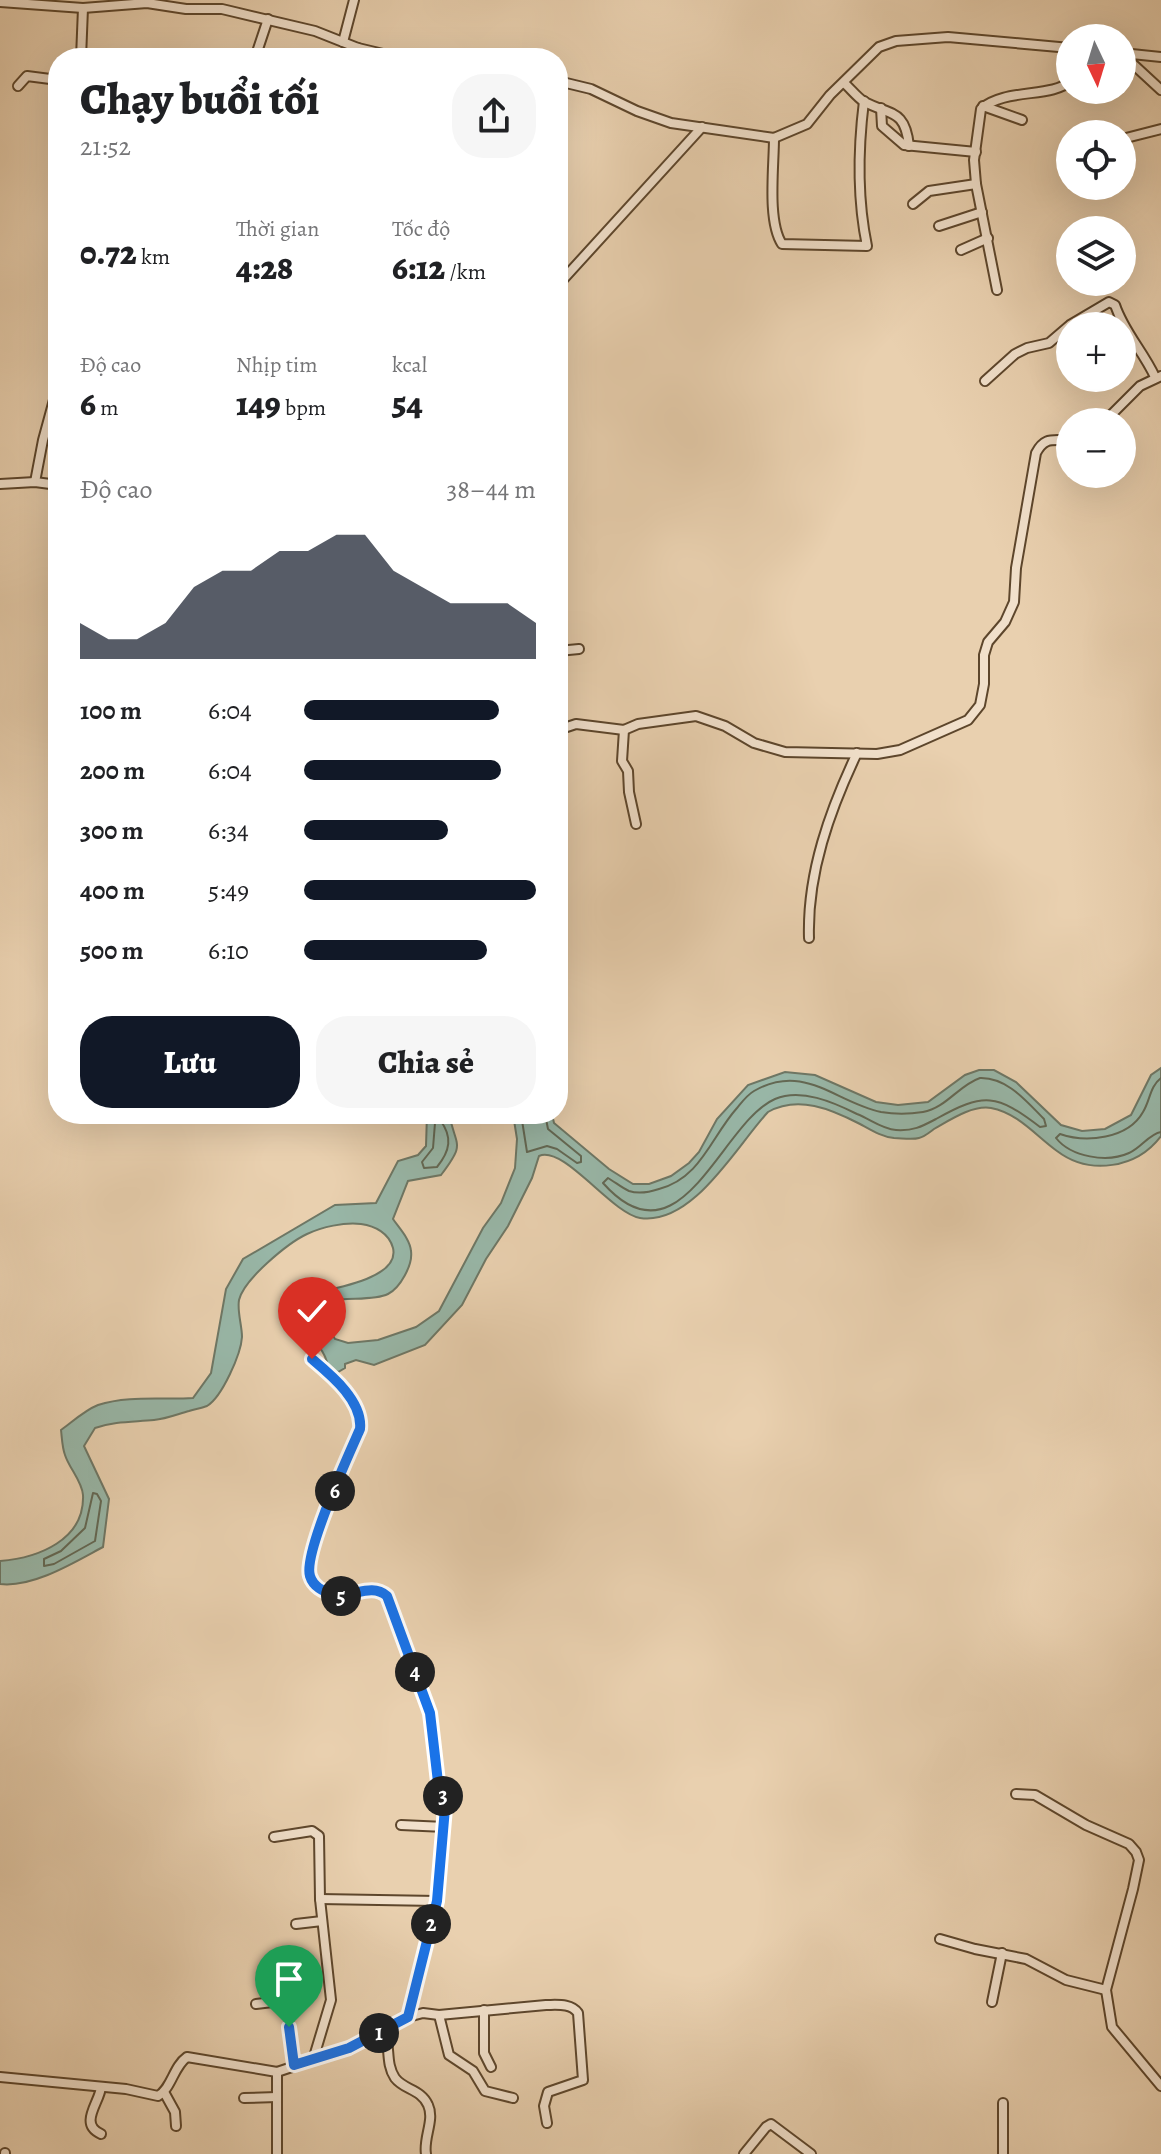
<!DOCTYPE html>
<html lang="vi">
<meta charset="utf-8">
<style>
:root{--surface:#fff;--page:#f6f6f6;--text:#202124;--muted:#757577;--accent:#111827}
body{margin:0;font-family:Alegreya,serif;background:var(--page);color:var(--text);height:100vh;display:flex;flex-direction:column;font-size:30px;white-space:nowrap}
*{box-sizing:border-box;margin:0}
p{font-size:26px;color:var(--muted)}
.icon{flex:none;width:44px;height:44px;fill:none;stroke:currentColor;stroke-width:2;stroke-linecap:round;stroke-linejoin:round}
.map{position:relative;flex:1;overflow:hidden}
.drawer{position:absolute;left:48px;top:48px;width:520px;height:1076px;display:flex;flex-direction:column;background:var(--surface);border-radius:32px;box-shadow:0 8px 32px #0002}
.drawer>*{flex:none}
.needle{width:52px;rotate:176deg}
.tools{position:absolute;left:1056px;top:24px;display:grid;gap:16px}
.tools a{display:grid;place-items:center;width:80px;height:80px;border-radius:50%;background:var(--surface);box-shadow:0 8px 32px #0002;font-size:40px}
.pin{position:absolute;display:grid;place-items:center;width:68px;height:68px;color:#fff;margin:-82px -34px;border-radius:50% 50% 50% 0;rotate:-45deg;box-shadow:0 0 8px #0007}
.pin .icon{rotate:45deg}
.km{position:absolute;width:40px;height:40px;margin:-20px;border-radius:50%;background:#222;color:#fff;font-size:22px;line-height:40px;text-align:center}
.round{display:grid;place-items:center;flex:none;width:84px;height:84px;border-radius:32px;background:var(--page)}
.overview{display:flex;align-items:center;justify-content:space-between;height:136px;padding:0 32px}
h1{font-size:44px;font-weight:800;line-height:60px}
.metrics{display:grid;grid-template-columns:repeat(3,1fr);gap:12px;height:136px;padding:8px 32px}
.metrics div{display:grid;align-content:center}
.metrics b{font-size:34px;font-weight:800}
.metrics small{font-size:22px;font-weight:400}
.metrics p{font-size:22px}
.chart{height:224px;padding:16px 32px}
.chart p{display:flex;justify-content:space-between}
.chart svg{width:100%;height:144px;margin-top:8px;fill:var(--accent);opacity:.7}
.button{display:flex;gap:16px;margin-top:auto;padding:16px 32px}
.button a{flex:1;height:92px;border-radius:32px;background:var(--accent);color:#fff;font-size:32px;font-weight:800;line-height:92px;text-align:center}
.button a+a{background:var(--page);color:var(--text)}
ul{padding:0 32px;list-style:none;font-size:26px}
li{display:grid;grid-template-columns:128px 96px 1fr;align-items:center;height:60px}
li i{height:20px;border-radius:10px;background:var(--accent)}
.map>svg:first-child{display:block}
</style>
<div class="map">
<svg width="1161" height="2154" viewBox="0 0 1161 2154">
<rect width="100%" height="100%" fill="#e9d0af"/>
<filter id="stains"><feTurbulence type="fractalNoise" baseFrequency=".0025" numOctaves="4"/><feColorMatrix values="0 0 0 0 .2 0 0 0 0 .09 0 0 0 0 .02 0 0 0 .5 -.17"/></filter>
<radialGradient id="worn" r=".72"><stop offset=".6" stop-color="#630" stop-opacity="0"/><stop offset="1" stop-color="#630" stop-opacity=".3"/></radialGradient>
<path fill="#98b7a8" stroke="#6e7765" stroke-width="2" d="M1161 1068V1136C1137 1168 1090 1176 1057 1151 1036 1136 1018 1113 991 1108 972 1105 950 1120 934 1129 930 1132 924 1137 919 1138 912 1140 901 1138 894 1138 882 1137 871 1130 860 1124 831 1109 798 1095 768 1112 737 1145 693 1226 640 1218 611 1213 564 1145 539 1156L532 1178 508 1226 486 1259 462 1305 425 1345 374 1365 356 1360 345 1364V1368L338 1372 328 1366C323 1342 303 1334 289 1315L294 1297C317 1291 401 1282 393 1248 389 1233 375 1226 361 1224 344 1222 322 1227 307 1234 288 1243 244 1279 239 1300 237 1312 242 1325 242 1337 241 1354 222 1397 207 1406 202 1408 195 1409 189 1411 178 1414 166 1419 154 1420 133 1422 115 1421 95 1428L84 1446 109 1499 103 1547C75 1562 33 1588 0 1584V1561C38 1558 85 1540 83 1495 82 1481 69 1468 65 1455 62 1447 62 1438 61 1430 72 1422 85 1410 98 1405 128 1395 162 1400 193 1398L211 1373 226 1289 243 1259 335 1205 376 1203 398 1161 418 1155 426 1146 427 1114H449C456 1148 466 1142 441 1175L408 1181 393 1219C399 1228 410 1239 411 1251 413 1265 400 1288 388 1294 374 1301 347 1297 331 1301L320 1314 335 1339 348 1343 378 1340 416 1327 439 1311 483 1228 501 1203 515 1168 517 1139 513 1114H552L554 1123 609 1169 633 1184H649L671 1176 689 1163 699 1152 717 1119 748 1085 785 1072 815 1075 876 1102 898 1105 928 1102 965 1075 979 1070H994L1016 1082 1061 1125 1082 1131 1105 1129 1131 1115 1151 1075Z"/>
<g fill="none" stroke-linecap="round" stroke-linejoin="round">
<g stroke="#636854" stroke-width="2">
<path d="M980 1078C1007 1077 1027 1102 1044 1119L1046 1126 1040 1127C997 1094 984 1092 936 1119 921 1127 913 1131 896 1130 882 1129 870 1119 857 1114 833 1102 801 1088 775 1099 721 1122 681 1271 603 1183L608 1178C615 1182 622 1188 629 1191 638 1194 650 1192 659 1189 701 1178 711 1137 737 1108 742 1102 747 1095 754 1091 804 1062 835 1102 881 1112 893 1114 910 1114 923 1112 946 1108 959 1085 980 1078Z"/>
<path d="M1161 1078C1150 1086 1150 1101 1143 1112 1128 1139 1086 1143 1060 1134L1056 1138C1071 1157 1107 1163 1129 1153 1141 1148 1149 1134 1161 1132"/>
<path d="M521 1114 527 1152 547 1146 557 1149 577 1163 581 1162V1156L548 1129 545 1114"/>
<path d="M440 1120C453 1137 450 1151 437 1167L424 1168 422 1162 433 1148 435 1123Z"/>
<path d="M93 1493 97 1494 101 1501 95 1541 54 1564 44 1566V1559L61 1551 85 1528Z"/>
</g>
<path stroke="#6e7765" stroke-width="3" d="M53 1000 58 984"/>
<defs>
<g id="minor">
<path d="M0 2 83 8 147 3 186 9H222L315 31 358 48 400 58"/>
<path d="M343 42 354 0"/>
<path d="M1122 53 1161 57"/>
<path d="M1122 54 1161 90"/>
<path d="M81 58 83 8"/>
<path d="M255 58 268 19"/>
<path d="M348 58 358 48"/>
<path d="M558 81 591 89 637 111 671 123 774 138 807 124 830 95 879 47 896 41 948 37 1070 48"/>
<path d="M844 83C850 88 856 96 863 101 890 116 905 108 909 146"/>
<path d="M18 86 27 76 58 80"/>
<path d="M983 106 1022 120"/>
<path d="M881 108 882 126 904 145 976 152"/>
<path d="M774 138C774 167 767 221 782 244L867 246C857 198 858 149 864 101"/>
<path d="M1122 139 1161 129"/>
<path d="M913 204 929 191 976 184"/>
<path d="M939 226 982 212"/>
<path d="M961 250 988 238"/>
<path d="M558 285 702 127"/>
<path d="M997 290 976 184 974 160 981 109C1004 88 1053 98 1070 81"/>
<path d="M985 381 1015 354 1027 348 1049 343 1070 325 1109 302 1115 305C1124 332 1143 351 1155 377"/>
<path d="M1104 422 1140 386 1161 376"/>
<path d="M35 482 43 440 58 385"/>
<path d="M0 484 35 482 58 485"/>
<path d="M558 651 579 649"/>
<path d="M558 730 576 724 624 730 638 724 696 716 725 726 754 743 785 752 877 754 900 750 968 720 980 705 984 684V655L988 642 1005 622 1014 602 1016 568 1036 453C1045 436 1053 441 1070 440"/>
<path d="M624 730 622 761 628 771 629 792 636 824"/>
<path d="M809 938C807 873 830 810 857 753"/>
<path d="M1016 1794 1035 1795 1086 1825 1129 1844 1136 1852 1139 1860 1133 1889 1106 1990 1112 2027 1161 2086"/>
<path d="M401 1825 445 1827"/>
<path d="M274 1837 312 1831 319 1836 320 1899 331 2000 313 2060"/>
<path d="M320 1899 437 1901"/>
<path d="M296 1924 322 1921"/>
<path d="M940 1939 975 1949 1026 1959 1066 1980 1106 1990"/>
<path d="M992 2002 1002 1953"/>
<path d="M256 2004 281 2001 289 2005V2034L294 2065"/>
<path d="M484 2010V2053L491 2067"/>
<path d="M439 2015 449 2055 473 2071 485 2091 513 2098"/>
<path d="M408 2017 423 2013 439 2015 546 2005C557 2005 571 2003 578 2013L583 2080 548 2092 544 2106 547 2123"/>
<path d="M384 2030C391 2046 385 2063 395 2078 404 2090 421 2089 428 2105 435 2120 423 2138 426 2154"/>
<path d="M0 2077 126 2089 158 2096C172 2088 173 2067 187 2057L277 2072"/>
<path d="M164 2092 175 2112 176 2126"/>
<path d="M244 2098 277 2097"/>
<path d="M101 2134C78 2124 100 2102 101 2087"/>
<path d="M5 2154V2153"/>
<path d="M277 2154V2072L349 2048 408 2017 437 1901 445 1808 438 1782 430 1713 387 1596C369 1582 347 1600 327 1592 319 1589 312 1584 310 1576 303 1554 349 1455 360 1429 363 1401 331 1375 312 1359"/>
<path d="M744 2154 766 2127 771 2124 811 2154"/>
<path d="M1003 2154V2103"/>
</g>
</defs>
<use href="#minor" stroke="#5d462c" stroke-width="12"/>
<use href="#minor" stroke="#f1e0cb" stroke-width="8"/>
</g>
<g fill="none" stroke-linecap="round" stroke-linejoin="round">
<defs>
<path id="route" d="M289 2027 294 2065 349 2048 408 2017 437 1901 445 1808 438 1782 430 1713 387 1596C370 1582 352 1599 333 1594 323 1592 313 1586 310 1576 303 1554 349 1454 360 1429 363 1401 331 1375 312 1359"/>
</defs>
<use href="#route" stroke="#fff" stroke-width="16"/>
<use href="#route" stroke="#1a73e8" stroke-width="10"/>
</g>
<rect width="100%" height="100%" filter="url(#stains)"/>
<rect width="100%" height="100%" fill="url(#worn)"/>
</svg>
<div class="tools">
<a><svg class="needle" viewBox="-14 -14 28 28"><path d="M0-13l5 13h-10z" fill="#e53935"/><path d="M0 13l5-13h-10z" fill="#757577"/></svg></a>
<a><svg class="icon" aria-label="locate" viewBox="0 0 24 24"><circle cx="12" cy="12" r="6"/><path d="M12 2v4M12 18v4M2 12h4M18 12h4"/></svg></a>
<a><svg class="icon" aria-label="layers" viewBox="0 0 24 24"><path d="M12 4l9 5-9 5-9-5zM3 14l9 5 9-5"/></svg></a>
<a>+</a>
<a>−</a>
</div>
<div class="pin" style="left:289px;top:2027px;background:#1e9e55"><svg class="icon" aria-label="arrive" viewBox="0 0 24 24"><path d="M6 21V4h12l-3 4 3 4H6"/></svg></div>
<div class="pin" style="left:312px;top:1359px;background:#d93025"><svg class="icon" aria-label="check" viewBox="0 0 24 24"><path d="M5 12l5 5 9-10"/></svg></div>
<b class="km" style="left:379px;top:2033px">1</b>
<b class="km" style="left:431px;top:1924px">2</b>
<b class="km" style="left:443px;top:1796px">3</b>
<b class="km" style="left:415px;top:1672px">4</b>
<b class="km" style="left:341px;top:1596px">5</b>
<b class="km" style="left:335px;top:1491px">6</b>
<section class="drawer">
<div class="overview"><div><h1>Chạy buổi tối</h1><p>21:52</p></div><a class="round"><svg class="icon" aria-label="share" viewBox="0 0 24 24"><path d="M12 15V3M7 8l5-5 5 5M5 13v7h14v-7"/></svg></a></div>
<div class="metrics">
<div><b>0.72<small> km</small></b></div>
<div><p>Thời gian</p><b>4:28</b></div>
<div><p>Tốc độ</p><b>6:12<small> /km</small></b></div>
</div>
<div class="metrics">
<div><p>Độ cao</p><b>6<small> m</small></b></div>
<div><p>Nhịp tim</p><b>149<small> bpm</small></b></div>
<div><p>kcal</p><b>54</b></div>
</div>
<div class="chart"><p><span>Độ cao</span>38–44 m</p>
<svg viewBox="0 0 160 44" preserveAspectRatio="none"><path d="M0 44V33L10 38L20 38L30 33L40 22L50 17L60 17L70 11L80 11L90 6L100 6L110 17L120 22L130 27L140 27L150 27L160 33V44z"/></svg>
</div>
<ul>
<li><b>100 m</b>6:04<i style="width:84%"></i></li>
<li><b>200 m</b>6:04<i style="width:85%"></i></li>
<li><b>300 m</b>6:34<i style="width:62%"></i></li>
<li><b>400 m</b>5:49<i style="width:100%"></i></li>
<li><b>500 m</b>6:10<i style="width:79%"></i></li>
</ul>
<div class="button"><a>Lưu</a><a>Chia sẻ</a></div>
</section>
</div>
